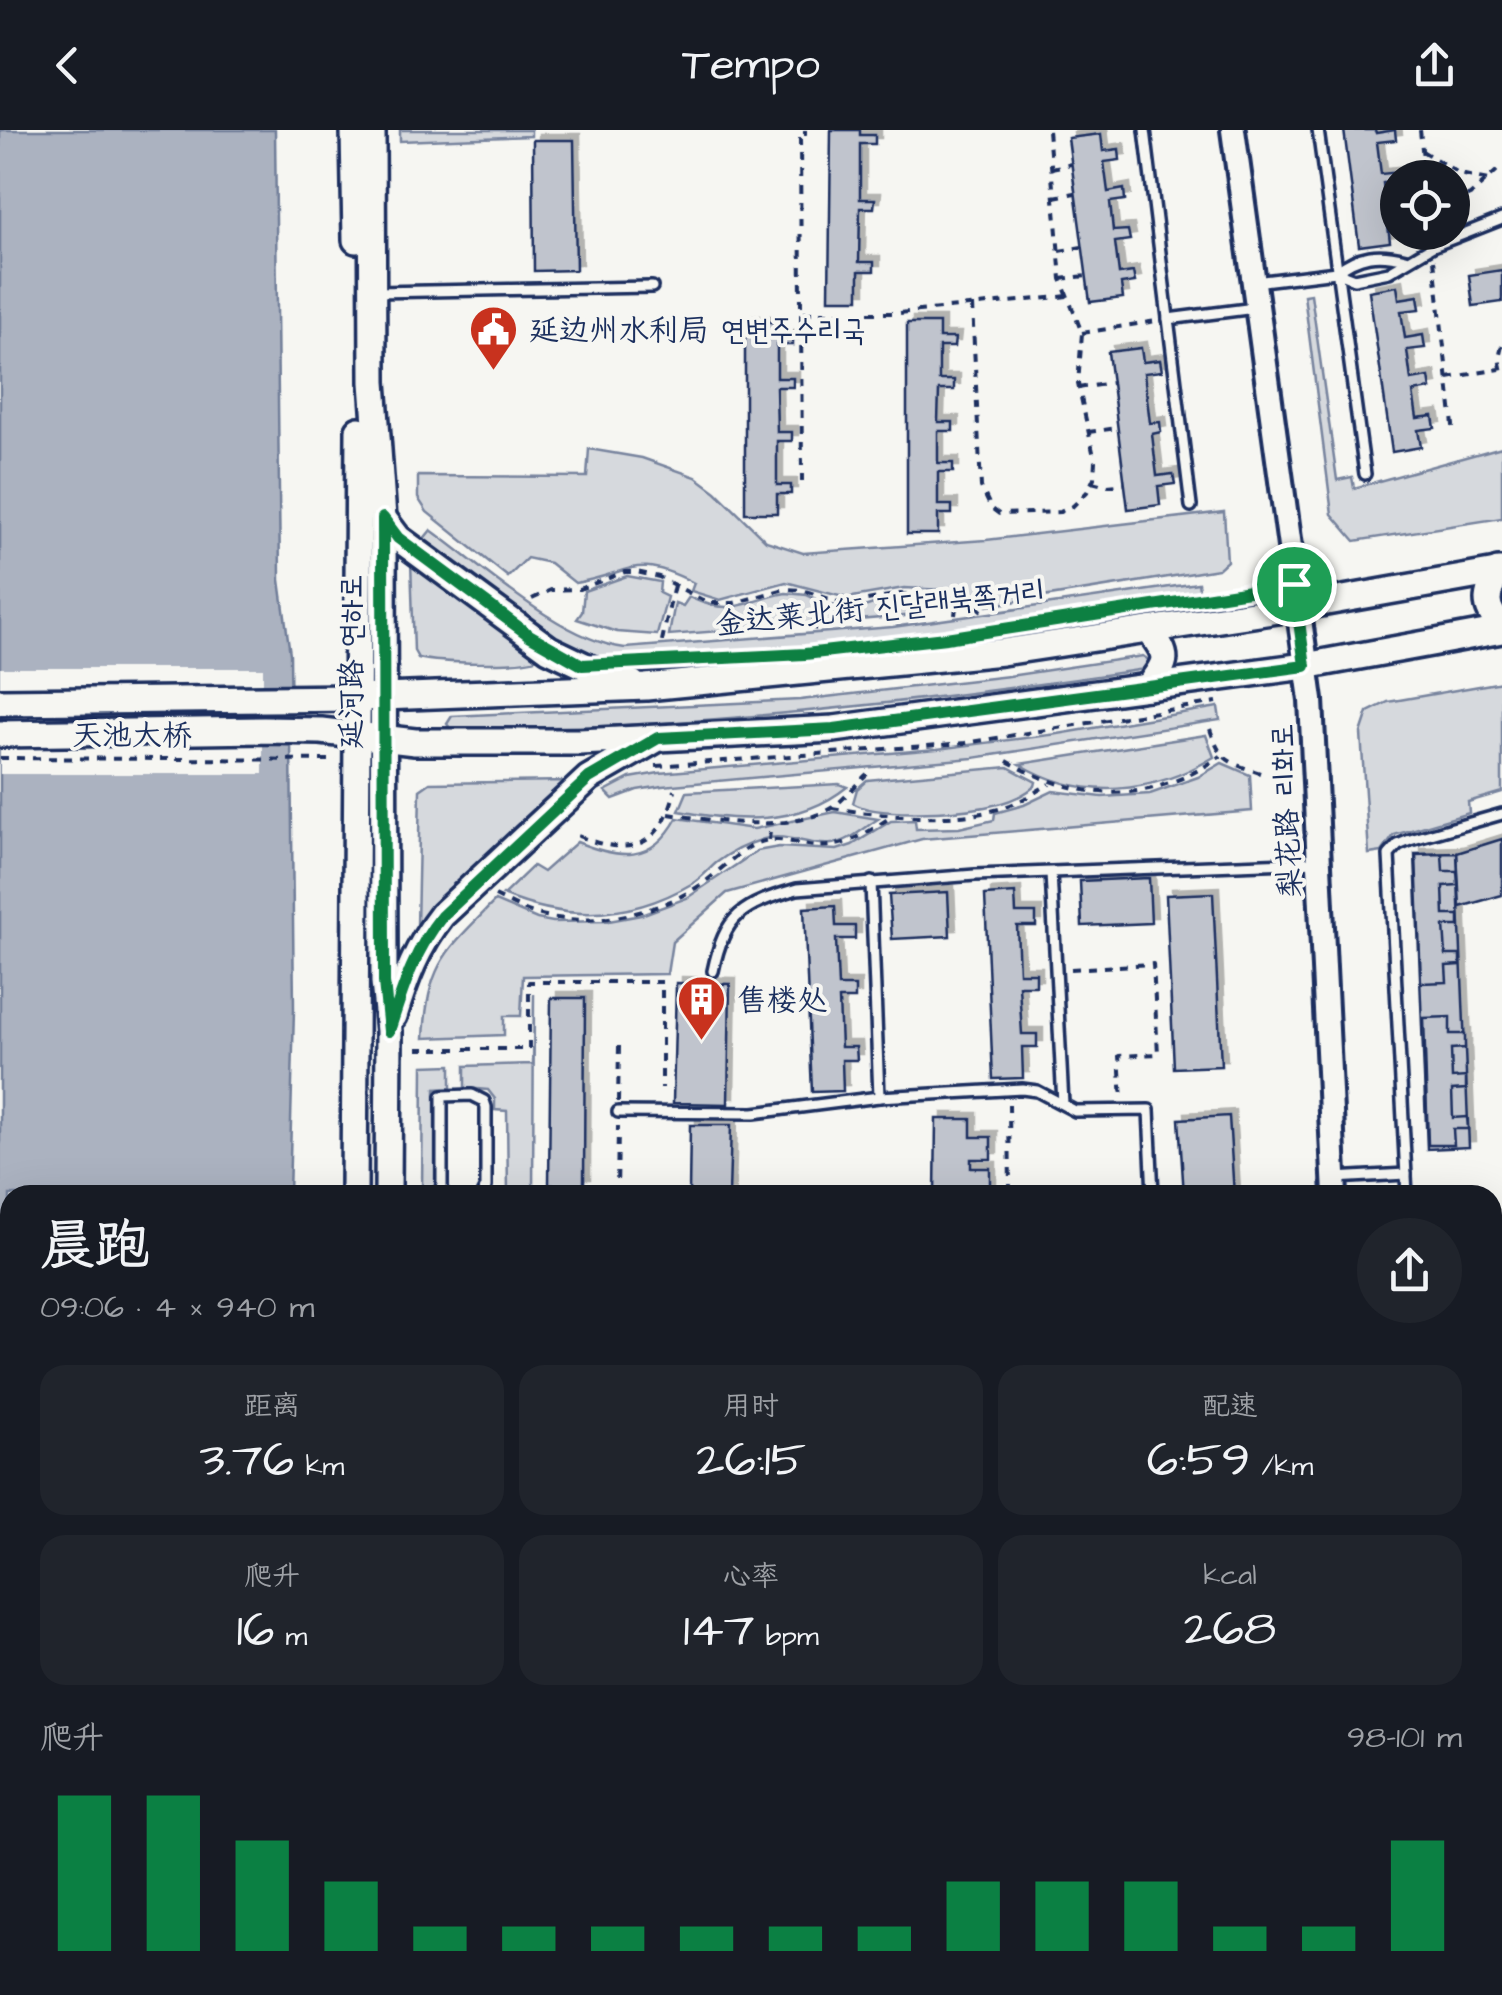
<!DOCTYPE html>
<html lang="zh">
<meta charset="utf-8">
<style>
:root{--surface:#171b24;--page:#20242c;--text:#f1f3f6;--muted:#9ea1a6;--accent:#0b8043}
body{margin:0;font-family:"Architects Daughter","LXGW WenKai TC","Poor Story",sans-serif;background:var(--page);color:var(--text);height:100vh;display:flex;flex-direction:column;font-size:38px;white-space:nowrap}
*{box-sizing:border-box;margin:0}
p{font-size:32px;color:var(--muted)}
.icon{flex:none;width:55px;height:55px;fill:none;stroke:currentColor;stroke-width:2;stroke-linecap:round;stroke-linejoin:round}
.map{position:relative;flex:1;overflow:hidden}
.side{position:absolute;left:0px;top:1055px;width:1502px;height:810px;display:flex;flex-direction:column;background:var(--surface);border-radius:30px 30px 0 0;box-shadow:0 10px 40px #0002}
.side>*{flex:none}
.fabs{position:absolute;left:1380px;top:30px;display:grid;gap:20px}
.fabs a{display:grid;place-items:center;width:90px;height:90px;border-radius:50%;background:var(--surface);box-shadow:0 10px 40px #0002;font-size:50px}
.pin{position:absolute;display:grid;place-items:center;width:85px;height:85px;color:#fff;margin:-42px;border:5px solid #fff;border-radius:50%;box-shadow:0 2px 10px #0007}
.round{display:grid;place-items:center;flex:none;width:105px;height:105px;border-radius:52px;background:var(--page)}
.head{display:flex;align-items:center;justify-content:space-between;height:170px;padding:0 40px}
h1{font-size:55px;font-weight:600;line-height:75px}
.figures{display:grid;grid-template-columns:repeat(3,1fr);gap:15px;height:170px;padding:10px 40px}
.figures div{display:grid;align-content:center;border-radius:25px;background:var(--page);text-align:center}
.figures b{font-size:50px;font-weight:600}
.figures small{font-size:28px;font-weight:400}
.figures p{font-size:28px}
.chart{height:280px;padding:20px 40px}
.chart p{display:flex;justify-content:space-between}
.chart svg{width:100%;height:180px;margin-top:10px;stroke:var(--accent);stroke-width:6}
header{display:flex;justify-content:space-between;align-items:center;height:130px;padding:0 40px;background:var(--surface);font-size:45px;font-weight:600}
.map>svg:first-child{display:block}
</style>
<header><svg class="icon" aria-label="back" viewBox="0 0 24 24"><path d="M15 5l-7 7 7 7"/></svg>Tempo<svg class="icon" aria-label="share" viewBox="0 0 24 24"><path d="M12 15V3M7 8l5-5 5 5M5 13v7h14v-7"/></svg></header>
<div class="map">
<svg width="1502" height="1865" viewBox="0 0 1502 1865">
<defs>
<filter id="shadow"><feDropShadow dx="6" dy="-6" stdDeviation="0" flood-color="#0004"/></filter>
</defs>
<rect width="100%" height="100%" fill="#f6f6f2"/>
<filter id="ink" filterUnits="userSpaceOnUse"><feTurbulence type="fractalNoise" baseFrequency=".01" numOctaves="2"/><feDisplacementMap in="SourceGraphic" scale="20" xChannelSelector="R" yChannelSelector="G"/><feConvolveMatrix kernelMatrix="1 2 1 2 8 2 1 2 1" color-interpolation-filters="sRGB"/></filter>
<g filter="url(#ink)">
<g fill="#d6d9dd" stroke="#78849e" stroke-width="2.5">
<path d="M400 0H531V6L400 11Z"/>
<path d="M1311 164 1337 350 1352 347 1354 358 1502 317V388L1355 411 1332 384 1304 165Z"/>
<path d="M589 319 642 328 696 347 716 362 766 411 803 423 986 410 1224 382 1227 431 1218 439 987 476 967 461 904 458 847 468 786 452 720 470 691 461 694 453C633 422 633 443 575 453L550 433 527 428 508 447 427 382 418 368V346L587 347Z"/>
<path d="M431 400C482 437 563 511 625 518L893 497 1198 453 1200 465 878 513 611 531C558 526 467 444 422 411Z"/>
<path d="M411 431 538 528C522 536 439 533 418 528L414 521Z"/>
<path d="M627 446 660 452 659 463 667 467 657 505 617 502 577 489 582 482 584 461Z"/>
<path d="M786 463 807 465 822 472 811 494 669 505 675 473 683 476 689 467C734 488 743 471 786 463Z"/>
<path d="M895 467 920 469 916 485 822 493 831 475 858 479Z"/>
<path d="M1143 526 1150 531 1145 539C974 565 801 585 628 595 569 598 510 597 451 599L447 594 452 586 800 570 1009 546Z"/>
<path d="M1502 552V662L1468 672 1469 683 1394 705 1382 722 1369 724 1361 603 1368 582 1388 572Z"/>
<path d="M1218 577 1220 590 973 628 662 656 637 660 613 669 605 661 630 648 659 643 937 619 1058 604Z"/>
<path d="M1206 605 1214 627C1153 664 1083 672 1020 634Z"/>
<path d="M1222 633 1250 645 1252 681 922 709 727 763 672 812 667 844 523 846 521 886H504V905L424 908C428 833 445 822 495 771L537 789 553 792 609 791 641 785 687 768 757 721 779 717 837 720 852 715 891 691 915 690 916 699 959 698 994 690 995 683 1024 675 1053 661 1102 667 1150 664 1198 647Z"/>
<path d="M1008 637 1036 652 1035 656C1022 667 1003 674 985 677 958 682 875 688 853 673L857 659 867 650Z"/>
<path d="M569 651 422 800 417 797 420 660 430 653Z"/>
<path d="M839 654 847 657C799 696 736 692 679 681L687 662Z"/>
<path d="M835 682 878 689C864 698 849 712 832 714 809 717 786 702 764 709 747 714 729 723 716 733 708 740 702 748 693 753 631 790 568 792 503 765L533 736 543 742 577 712C619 729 652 734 677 688L754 699Z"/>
<path d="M534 864 533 1065H508L507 981 495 980V969L488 960 465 958V936L533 934Z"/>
<path d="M451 935V958L435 959V1055L422 1065 423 936Z"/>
<rect x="396" y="1855" width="132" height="10"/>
</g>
<path fill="#abb2c0" stroke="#717e99" stroke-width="2.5" d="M0 0H275L280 450 290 524 294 879 289 1065H10V1855H279L278 1865H0Z"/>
<rect fill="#f6f6f2" x="0" y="538" width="263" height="106"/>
<g fill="#c0c4cd" stroke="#1b2f5e" stroke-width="2.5" filter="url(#shadow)">
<path d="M831 0H860V5H875V14H860V69H875L874 78H860L859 132H874V141H859V169H829Z"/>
<path d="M1344 0H1375L1376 3 1395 0 1396 10 1377 12 1381 44 1400 42 1401 48 1398 51 1383 53 1387 85 1398 84V93L1388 95 1390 112 1359 116Z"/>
<path d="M1101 4 1103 21 1119 19 1120 30 1104 32 1108 62 1124 59 1125 70 1110 72 1113 101 1128 100 1130 110 1115 112 1119 144 1133 142 1135 152 1121 154 1123 168 1090 172 1068 8Z"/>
<path d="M533 10H574L576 140 534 141Z"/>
<path d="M1502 140V172L1473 176 1469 145Z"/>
<path d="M1397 156 1399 169 1418 166 1420 179 1401 181 1405 208 1423 205 1425 218 1407 220 1411 250 1429 247 1431 259 1413 262 1417 288 1433 286 1435 298 1418 300 1421 317 1392 322 1369 161Z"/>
<path d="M745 192H777V206H793V215H777V248H793V257H776L777 302H792V311H777V355H791V364H777V383H745Z"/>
<path d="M907 193H939V208H955L954 217H939V250H954V260H939L938 292H953V301H938V333H953V342H938V375H952V384H938V404H907Z"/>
<path d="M1141 218 1143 232 1160 230 1162 241 1144 243 1150 293 1160 292 1161 302 1152 304 1157 346 1173 344 1175 354 1158 356 1160 375 1128 379 1108 222Z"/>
<path d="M1502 709V765L1460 777 1457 723Z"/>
<path d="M1457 723 1469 1017 1427 1019 1415 724Z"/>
<path d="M1442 724 1443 741H1457L1458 755 1443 756 1444 785H1459V796H1444L1446 825H1460V835L1446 836 1447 852 1421 853 1416 725Z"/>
<path d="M1149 748 1151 793 1082 796 1080 751Z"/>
<path d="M948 762 950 806 892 809 889 765Z"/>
<path d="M1015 763 1016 783H1036V796H1017L1019 843H1036V856H1019L1022 904H1037V917H1022L1023 948 993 949 985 765Z"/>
<path d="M1213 763 1221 936 1174 938 1166 765Z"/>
<path d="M835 776 836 796H855V809H836L838 856H855V869H839L841 917H856L857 930H842L843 961 812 962 804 778Z"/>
<path d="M676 853 730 854 728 974 673 973Z"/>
<path d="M551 868H585L584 1055H549Z"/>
<path d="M1450 887V904H1465V918L1451 919 1452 948 1466 947V959L1452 960 1453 988 1467 987 1468 999H1453L1454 1015H1428L1424 888Z"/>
<path d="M1229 986 1234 1065H1184L1179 989Z"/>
<path d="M936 989H971V1007H991V1029H971V1038H990V1060H971V1065H935Z"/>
<path d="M690 995H731L729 1065H689Z"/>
<path d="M1502 1139V1179H1492V1140Z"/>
<path d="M1492 1251H1502V1416L1492 1417Z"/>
<rect x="545" y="1855" width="29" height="10"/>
<rect x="635" y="1855" width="30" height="10"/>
<path d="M767 1855H814L813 1865H784V1860H767Z"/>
<rect x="966" y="1855" width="29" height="10"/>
<path d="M1096 1855H1124L1125 1865H1097Z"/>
<path d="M1236 1855H1293L1294 1865H1237Z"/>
</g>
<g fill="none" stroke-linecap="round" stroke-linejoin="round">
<defs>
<g id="service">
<path d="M1145 0 1191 376"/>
<path d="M1318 0 1365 344"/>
<path d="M1336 142C1359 124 1378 122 1406 129"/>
<path d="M1255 152 1336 142 1354 149 1389 142 1433 116 1502 89"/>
<path d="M376 162 652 157"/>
<path d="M1168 189 1255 178"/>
<path d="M1051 743 1063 974"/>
<path d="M871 752 879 967"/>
<path d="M713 841C725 784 742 775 797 759L975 745 1316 732"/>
<path d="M618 982 754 983 879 967 1022 959 1037 961 1075 981 1149 980 1153 1065"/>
<path d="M1334 1048 1406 1044"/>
<path d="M442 1065V966L472 965 484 971 486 977V1057L482 1065"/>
<path d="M1407 1065 1389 725 1398 715 1410 710 1502 684"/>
<path d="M1492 1188 1502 1187"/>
<path d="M1492 1663 1497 1784"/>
<path d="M1020 1855V1865"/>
<path d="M1223 1855V1865"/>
<path d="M850 1865V1855"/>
</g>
<path id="minor" d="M1492 1539H1502"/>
<g id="tertiary">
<path d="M1233 0 1311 570 1335 1065"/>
<path d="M1374 1855V1865"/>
</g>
<g id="secondary">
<path d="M354 0 356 110"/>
<path d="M372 0 373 252 383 388 384 852 389 901 388 1065"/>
<path d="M383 388 398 408 549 519 591 539 632 553"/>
<path d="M1498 441C1486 464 1482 477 1502 496"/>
<path d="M1148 557C1168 530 1170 528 1149 500"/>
<path d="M0 572 356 568 646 557 1002 522 1298 477 1502 441"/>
<path d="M0 604 264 600 321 601 415 612H580L834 599 1305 536 1502 500"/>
<path d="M394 886C405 849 417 817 442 785L589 648 655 610"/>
<path d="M354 1065 359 300"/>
<path d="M350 1865V1855"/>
<path d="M372 1865V1855"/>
</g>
</defs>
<use href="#service" stroke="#1b2f5e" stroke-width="16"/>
<use href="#minor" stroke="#1b2f5e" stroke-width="25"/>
<use href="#tertiary" stroke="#1b2f5e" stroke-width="30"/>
<use href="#secondary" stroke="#1b2f5e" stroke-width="32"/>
<g stroke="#1b2f5e" stroke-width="4" stroke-dasharray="8 8" stroke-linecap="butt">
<path d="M1420 0 1425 48"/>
<path d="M1422 21 1460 44 1488 50"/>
<path d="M1051 38 1071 34"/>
<path d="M1054 67 1075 63"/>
<path d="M1452 73 1470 65 1502 36"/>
<path d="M1059 121 1082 117"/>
<path d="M1434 130 1454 304"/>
<path d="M1061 149 1086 146"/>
<path d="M972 175 981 357 991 378 999 384 1060 382 1073 376 1087 362 1094 348 1095 331 1078 254 1082 203 1061 149 1048 0"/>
<path d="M804 183H899L1068 166"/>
<path d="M1082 203 1156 191"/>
<path d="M1502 216 1499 228 1502 242"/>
<path d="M1448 248 1500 239"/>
<path d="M1078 258 1112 253"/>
<path d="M1088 302 1118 298"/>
<path d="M802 352 800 4H805V0"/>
<path d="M1092 352 1108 356 1125 354"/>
<path d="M532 469 551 460 579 459 625 442H637L659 447 708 473H734L785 459 802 460 845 474 900 464 969 470 982 481"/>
<path d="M955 485 957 469"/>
<path d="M920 489 926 466"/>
<path d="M814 500 827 469"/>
<path d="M662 511 674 455"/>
<path d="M640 532 676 530"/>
<path d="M1210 599C1221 632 1228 632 1260 643"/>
<path d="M0 628 336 630"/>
<path d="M1007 631C1081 672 1149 676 1221 626"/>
<path d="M656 636 966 613 1217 572"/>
<path d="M832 678C885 686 964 696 1015 673 1027 668 1038 660 1050 654"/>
<path d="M669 684C716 691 790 704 833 677 845 669 856 654 867 644"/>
<path d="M578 706C630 727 661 719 675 660"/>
<path d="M769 710 771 692"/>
<path d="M495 766C508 772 522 780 537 784 589 798 654 785 699 756 721 742 743 713 770 710 782 709 796 713 808 715 843 721 863 705 891 687"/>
<path d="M1071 839 1153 834 1158 924 1119 926 1122 970"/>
<path d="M417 919H529V852H662V958"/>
<path d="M618 972 619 916"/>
<path d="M1009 974 1010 1065"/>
<path d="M617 1065 618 996"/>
<path d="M501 1865V1855"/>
<path d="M608 1865V1855"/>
<path d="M697 1865V1855"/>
<path d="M923 1865 924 1855"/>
</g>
<use href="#service" stroke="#f6f6f2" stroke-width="9"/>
<use href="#minor" stroke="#f6f6f2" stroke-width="18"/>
<use href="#tertiary" stroke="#f6f6f2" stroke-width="22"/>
<use href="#secondary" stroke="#f6f6f2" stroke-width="25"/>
</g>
</g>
<g fill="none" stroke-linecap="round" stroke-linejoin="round" filter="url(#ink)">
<defs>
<path id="route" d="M383 388 398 408 529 505 582 535 805 524 866 517 946 508 1294 454 1305 536 834 599 658 608 589 648 442 786C414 821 403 858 389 901L384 852Z"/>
</defs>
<use href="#route" stroke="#fff" stroke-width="20"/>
<use href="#route" stroke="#0b8043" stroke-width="12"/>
</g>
<defs>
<symbol id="civic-pin" viewBox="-11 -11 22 30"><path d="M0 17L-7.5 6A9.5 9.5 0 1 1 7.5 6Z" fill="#c8321e" stroke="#f6f6f2"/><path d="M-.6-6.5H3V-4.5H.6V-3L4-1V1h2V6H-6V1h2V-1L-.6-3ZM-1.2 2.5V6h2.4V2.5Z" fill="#fff"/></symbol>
<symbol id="building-pin" viewBox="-11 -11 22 30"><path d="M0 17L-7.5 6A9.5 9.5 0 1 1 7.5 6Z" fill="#c8321e" stroke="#f6f6f2"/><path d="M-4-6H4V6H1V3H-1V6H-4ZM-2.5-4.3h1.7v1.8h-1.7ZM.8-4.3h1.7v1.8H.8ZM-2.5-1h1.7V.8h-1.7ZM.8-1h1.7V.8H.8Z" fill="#fff"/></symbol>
</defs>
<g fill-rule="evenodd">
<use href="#civic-pin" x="466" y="172" width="55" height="75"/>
<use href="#building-pin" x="674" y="842" width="55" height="75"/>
</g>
<g text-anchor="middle" stroke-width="8" stroke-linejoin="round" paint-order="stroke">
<g font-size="30" fill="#1b2f5e" stroke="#f6f6f2" text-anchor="start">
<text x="529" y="210">延边州水利局 연변주수리국</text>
<text x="737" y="880">售楼处</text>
</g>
<g font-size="30" fill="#1b2f5e" stroke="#f6f6f2">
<text transform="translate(880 477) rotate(-6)" y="10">金达莱北街 진달래북쪽거리</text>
<text transform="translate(351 532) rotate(-90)" y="10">延河路 연하로</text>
<text x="132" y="615">天池大桥</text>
<text transform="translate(1286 681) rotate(-93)" y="10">梨花路 리화로</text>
</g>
</g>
</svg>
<div class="fabs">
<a><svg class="icon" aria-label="locate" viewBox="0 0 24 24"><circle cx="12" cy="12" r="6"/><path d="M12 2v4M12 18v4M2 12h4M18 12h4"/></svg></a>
</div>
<div class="pin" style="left:1294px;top:454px;background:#1e9e55"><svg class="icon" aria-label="arrive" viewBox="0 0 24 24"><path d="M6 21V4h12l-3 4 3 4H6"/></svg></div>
<section class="side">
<div class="head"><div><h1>晨跑</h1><p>09:06 · 4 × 940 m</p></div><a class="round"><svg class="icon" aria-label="share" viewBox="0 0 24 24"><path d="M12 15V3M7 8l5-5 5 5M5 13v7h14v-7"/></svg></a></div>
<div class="figures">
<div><p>距离</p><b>3.76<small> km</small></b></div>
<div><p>用时</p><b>26:15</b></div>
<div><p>配速</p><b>6:59<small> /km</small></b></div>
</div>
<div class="figures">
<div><p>爬升</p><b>16<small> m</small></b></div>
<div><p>心率</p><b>147<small> bpm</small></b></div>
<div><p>kcal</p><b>268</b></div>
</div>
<div class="chart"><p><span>爬升</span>98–101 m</p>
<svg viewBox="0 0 160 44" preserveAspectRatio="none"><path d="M5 44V6M15 44V6M25 44V17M35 44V27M45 44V38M55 44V38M65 44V38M75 44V38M85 44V38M95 44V38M105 44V27M115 44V27M125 44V27M135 44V38M145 44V38M155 44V17"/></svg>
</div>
</section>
</div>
